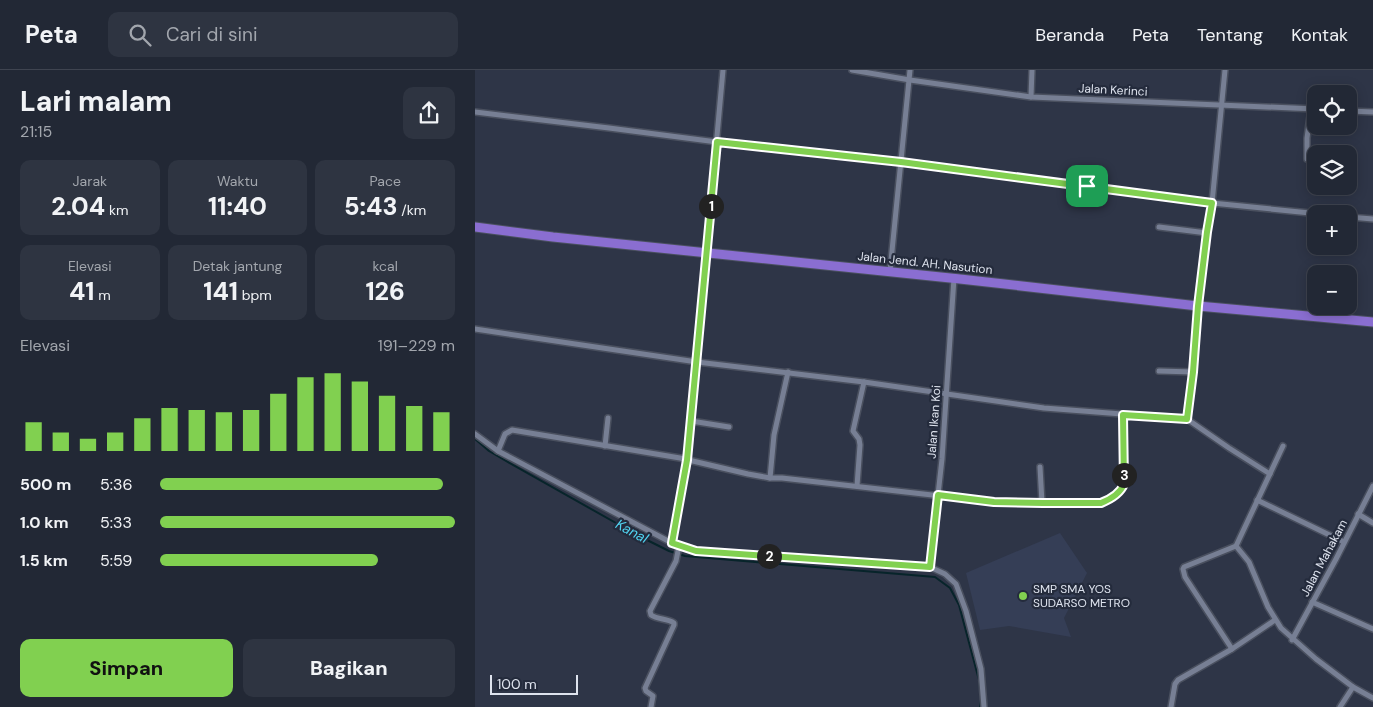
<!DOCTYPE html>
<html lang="id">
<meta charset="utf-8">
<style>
:root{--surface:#222835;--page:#2e3441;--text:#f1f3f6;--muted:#a2a6ad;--line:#3f4450;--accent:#81d050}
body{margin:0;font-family:"DM Sans",sans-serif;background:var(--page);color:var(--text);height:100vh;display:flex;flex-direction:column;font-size:19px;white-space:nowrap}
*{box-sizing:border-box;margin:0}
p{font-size:16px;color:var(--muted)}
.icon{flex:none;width:28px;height:28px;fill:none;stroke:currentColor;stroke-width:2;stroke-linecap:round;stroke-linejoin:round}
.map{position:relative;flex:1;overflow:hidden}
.side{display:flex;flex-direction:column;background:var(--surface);width:475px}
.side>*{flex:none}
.tools{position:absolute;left:832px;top:15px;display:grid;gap:10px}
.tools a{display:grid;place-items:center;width:50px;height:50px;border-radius:10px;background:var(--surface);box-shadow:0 2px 12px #0003,0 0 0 1px var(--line);font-size:25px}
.scale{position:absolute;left:15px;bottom:12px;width:88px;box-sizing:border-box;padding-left:5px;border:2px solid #dee3ee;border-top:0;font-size:14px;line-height:18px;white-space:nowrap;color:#dee3ee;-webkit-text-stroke:4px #242b3c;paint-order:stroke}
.pin{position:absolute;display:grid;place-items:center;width:42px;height:42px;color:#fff;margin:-21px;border-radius:10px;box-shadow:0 2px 8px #0006}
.km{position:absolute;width:25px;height:25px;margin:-12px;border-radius:50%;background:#222;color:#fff;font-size:14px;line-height:25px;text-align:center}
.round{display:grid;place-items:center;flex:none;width:52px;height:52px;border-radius:10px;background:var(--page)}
.headline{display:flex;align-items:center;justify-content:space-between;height:85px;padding:0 20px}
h1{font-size:28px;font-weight:800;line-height:38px}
.metrics{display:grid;grid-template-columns:repeat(3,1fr);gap:8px;height:85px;padding:5px 20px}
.metrics div{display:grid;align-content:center;border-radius:10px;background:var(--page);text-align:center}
.metrics b{font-size:25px;font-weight:800}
.metrics small{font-size:14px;font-weight:400}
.metrics p{font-size:14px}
.chart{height:140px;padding:10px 20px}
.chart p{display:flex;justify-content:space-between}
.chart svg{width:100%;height:90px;margin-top:5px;stroke:var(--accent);stroke-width:6}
.primary-button{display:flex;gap:10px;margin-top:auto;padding:10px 20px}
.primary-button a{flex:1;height:58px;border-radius:10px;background:var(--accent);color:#111;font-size:20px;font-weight:800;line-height:58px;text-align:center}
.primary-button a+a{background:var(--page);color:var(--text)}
ul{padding:0 20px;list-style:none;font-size:16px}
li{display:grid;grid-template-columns:80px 60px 1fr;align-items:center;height:38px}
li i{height:12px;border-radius:6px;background:var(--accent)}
header{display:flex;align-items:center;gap:30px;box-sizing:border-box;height:70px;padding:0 25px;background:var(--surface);border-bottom:1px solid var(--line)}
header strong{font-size:24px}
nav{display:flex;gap:28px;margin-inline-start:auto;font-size:18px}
.search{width:350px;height:45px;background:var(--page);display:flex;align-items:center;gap:12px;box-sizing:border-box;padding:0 18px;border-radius:10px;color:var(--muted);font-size:19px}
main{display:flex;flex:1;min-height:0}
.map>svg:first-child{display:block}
</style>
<header>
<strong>Peta</strong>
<div class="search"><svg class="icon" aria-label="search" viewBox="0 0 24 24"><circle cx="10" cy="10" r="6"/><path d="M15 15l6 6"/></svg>Cari di sini</div>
<nav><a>Beranda</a><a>Peta</a><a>Tentang</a><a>Kontak</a></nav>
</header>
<main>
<section class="side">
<div class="headline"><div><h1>Lari malam</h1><p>21:15</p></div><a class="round"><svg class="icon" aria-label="share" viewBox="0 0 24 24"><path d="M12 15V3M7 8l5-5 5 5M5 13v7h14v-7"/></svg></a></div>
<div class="metrics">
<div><p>Jarak</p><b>2.04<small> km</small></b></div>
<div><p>Waktu</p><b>11:40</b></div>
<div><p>Pace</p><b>5:43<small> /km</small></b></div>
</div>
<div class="metrics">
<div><p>Elevasi</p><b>41<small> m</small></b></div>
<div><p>Detak jantung</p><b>141<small> bpm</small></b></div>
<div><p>kcal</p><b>126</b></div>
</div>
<div class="chart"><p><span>Elevasi</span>191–229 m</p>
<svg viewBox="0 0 160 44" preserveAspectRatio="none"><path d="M5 44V30M15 44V35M25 44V38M35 44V35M45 44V28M55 44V23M65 44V24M75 44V25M85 44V24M95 44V16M105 44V8M115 44V6M125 44V10M135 44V17M145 44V22M155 44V25"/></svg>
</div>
<ul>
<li><b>500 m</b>5:36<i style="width:96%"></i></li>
<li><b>1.0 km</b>5:33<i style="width:100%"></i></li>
<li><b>1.5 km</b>5:59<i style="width:74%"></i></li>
</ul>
<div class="primary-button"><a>Simpan</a><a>Bagikan</a></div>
</section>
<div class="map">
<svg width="898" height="637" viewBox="0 0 898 637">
<rect width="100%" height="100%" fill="#2e3547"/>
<path fill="#353e56" d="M585 463 612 503 589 548 596 567 534 556 505 560 491 503Z"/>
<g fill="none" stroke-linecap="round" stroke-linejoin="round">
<path stroke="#07242a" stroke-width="2" d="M0 369 14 381 31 391 164 466 194 481 210 486 460 507 475 518 484 535 504 610 506 629 505 637"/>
<defs>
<g id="minor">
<path d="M377 0 435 10 556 27 841 39"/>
<path d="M556 27 557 0"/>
<path d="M874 41 898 42"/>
<path d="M0 42 134 58 242 72 426 92 737 133 845 144"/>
<path d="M832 89V68L836 39"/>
<path d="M874 147 898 149"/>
<path d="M684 157 732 163"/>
<path d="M415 201 435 0"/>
<path d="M0 259 222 292 389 312 569 338 712 349 754 378 795 404"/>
<path d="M684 301 718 302"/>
<path d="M712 349 718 302 723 236 732 163 737 133 750 0"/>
<path d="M216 351 254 357"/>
<path d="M0 364 23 381 197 473 212 390 216 351 248 0"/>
<path d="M130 376 133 348"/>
<path d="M23 381 30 364 37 360 205 388 273 404 295 408H307L519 432 567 433H626C636 429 645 424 649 414L648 345"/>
<path d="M565 397 567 433"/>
<path d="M295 408 299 365 313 302"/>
<path d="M382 416 385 375 384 369 378 361 389 312"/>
<path d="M782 430 869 472"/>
<path d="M883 444 898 453"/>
<path d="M197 473 221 481 455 497 470 504 481 514 491 541 506 599 509 637"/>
<path d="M761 476 774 492 793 537 806 558 841 589 878 617 898 628"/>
<path d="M455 497 467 389 479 208"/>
<path d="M837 532 898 559"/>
<path d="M817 570 861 489 898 416"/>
<path d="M757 579 710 507 708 499 709 497 761 476 808 376"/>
<path d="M176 637 178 626 171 621 170 618 199 555V553C192 548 183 550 176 545L175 541 201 491 204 476"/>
<path d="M696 637 700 614 703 610 757 579 800 550"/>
<path d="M865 637 878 617"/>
</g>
<path id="trunk" d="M0 157 78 167 485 209 723 236 898 252"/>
</defs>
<use href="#minor" stroke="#4a505f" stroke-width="8"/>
<use href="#trunk" stroke="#4a505f" stroke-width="11"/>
<use href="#minor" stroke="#777f94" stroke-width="5"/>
<use href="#trunk" stroke="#8a6ed1" stroke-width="9"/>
</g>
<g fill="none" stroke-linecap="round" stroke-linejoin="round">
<defs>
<path id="route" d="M242 72 426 92 737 133 732 162 723 236 718 302 712 349 648 345 649 414C645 424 636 429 626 433H568L519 432 463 425 455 497 221 481 197 473 212 390Z"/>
</defs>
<use href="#route" stroke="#fff" stroke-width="10"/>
<use href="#route" stroke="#81d050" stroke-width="6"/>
</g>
<circle fill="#81d050" stroke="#242b3c" stroke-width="2" cx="548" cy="526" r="5"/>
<g text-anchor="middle" stroke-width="4.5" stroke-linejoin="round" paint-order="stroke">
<g font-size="12" fill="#dee3ee" stroke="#242b3c">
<text transform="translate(638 20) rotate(3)" y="4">Jalan Kerinci</text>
<text transform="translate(450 193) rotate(6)" y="4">Jalan Jend. AH. Nasution</text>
<text transform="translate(459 352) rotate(-86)" y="4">Jalan Ikan Koi</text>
<text transform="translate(849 488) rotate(-62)" y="4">Jalan Mahakam</text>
</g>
<g font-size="12" fill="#dee3ee" stroke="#242b3c" text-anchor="start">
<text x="558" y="523">SMP SMA YOS<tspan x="558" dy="14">SUDARSO METRO</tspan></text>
</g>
<g font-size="14" font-style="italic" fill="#51d4f1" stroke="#242b3c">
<text transform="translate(157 461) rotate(28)" y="5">Kanal</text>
</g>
</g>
</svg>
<div class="tools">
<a><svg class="icon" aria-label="locate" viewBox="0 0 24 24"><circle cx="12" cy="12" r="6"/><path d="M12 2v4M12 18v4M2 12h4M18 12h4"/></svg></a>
<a><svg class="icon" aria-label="layers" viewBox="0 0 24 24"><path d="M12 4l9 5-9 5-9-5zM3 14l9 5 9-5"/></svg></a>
<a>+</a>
<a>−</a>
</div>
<div class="scale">100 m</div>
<div class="pin" style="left:612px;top:116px;background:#1e9e55"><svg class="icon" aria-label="arrive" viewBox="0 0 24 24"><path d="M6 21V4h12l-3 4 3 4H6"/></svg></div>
<b class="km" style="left:236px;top:136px">1</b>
<b class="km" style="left:294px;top:486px">2</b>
<b class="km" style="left:649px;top:405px">3</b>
</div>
</main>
